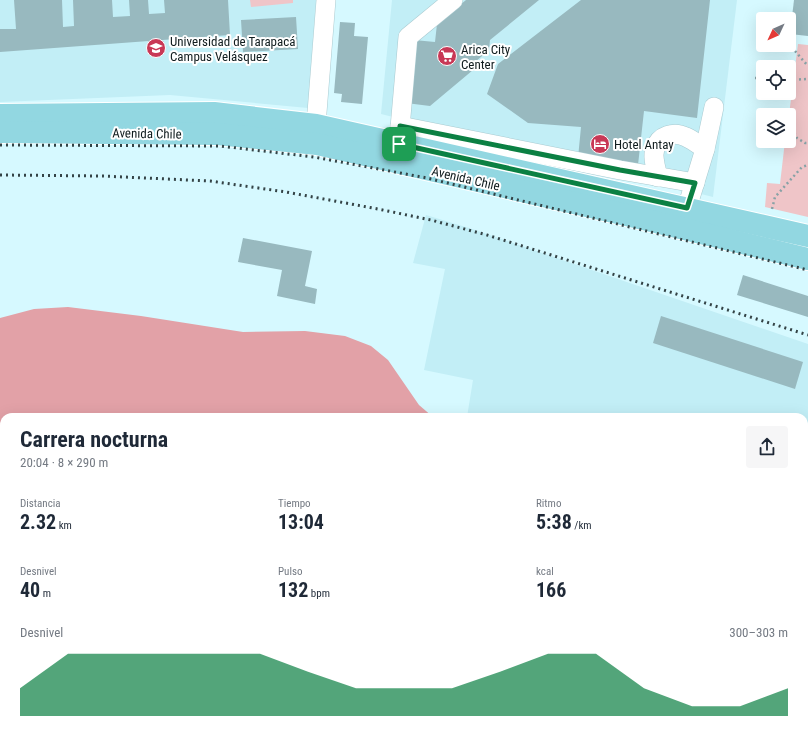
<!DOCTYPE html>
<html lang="es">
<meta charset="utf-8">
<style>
:root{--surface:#fff;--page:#f6f6f7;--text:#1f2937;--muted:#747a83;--accent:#0b8043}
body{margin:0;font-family:"Roboto Condensed",sans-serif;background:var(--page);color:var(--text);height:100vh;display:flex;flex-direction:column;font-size:15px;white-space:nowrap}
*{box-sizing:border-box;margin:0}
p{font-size:13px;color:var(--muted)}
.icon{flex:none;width:22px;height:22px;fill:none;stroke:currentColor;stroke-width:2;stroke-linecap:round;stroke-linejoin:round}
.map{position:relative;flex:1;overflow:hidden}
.sheet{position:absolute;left:0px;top:413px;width:808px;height:324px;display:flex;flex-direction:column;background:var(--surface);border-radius:12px 12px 0 0;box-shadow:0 4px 16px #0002}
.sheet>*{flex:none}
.needle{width:26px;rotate:226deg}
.buttons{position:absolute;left:756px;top:12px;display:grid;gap:8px}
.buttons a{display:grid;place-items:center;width:40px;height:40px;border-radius:4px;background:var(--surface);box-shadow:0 4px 16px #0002;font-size:20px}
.pin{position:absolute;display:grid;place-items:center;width:34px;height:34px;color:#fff;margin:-17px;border-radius:8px;box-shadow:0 2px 6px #0006}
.round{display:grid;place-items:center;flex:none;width:42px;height:42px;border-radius:4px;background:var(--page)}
.summary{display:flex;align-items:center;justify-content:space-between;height:68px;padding:0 20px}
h1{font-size:22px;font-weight:700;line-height:30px}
.stats{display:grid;grid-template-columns:repeat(3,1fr);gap:6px;height:68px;padding:4px 20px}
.stats div{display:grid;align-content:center}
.stats b{font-size:20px;font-weight:700}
.stats small{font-size:11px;font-weight:400}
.stats p{font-size:11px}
.chart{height:112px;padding:8px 20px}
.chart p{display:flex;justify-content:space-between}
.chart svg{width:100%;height:72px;margin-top:4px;fill:var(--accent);opacity:.7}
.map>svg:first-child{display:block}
</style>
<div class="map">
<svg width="808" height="737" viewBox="0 0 808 737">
<rect width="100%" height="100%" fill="#d6f9ff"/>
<g fill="#c2eef6">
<path d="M0 0H316L308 108 170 95 0 102Z"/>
<path d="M392 0H737L713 197 381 114Z"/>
<path d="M426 215 469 228 808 344V680L804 670V417H467L473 380 424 370 445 269 413 263Z"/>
</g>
<g fill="#efc5c8">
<path d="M250 0H293V3L251 7Z"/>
<path d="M798 44 808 45V217L765 207 767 183 780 184 785 141H789V115Z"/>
</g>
<path fill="#e2a1a7" d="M68 307 141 316 243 332 305 331 345 336 371 346 388 360 419 405 433 417H4V733H804V693L808 703V737H0V318L34 309Z"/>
<g fill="#98b9bf">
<path d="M14 0H62L63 27 74 26 73 0H112L113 17 130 16 129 0H148L149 14 165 13 164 0H228L230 35 0 52V29H16Z"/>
<path d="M466 0H539L490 40 489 50 475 62 473 70 430 106 406 103 414 40 435 42 437 24Z"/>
<path d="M581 0H710L697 118 644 111 638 165 578 158 581 127 528 123 487 94 498 64Z"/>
<path d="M794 0H808V36L790 34Z"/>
<path d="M296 17 298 49 243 52 241 20Z"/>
<path d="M340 22 355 23 354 36 368 37 362 104 341 102 342 94 334 93Z"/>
<path d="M243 238 312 251 305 286 317 289 315 304 277 296 282 270 238 262Z"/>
<path d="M743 275 808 296V317L737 295Z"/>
<path d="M661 316 803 362 795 389 653 343Z"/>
<path d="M808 450V511L804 510V461Z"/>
</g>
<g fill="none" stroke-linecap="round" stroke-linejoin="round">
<defs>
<g id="minor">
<path d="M316 125 326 0"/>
<path d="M400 126 620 170 695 183"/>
<path d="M399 139 408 37 453 0"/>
<path d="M658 177C656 168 652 157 655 149 659 135 674 131 686 137 693 140 699 145 705 149"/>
<path d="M687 208 705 149 714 107"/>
</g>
<g id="major">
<path d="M0 115 214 113 316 125 808 236"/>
<path d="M0 132 217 134 317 144 635 217 808 259"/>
</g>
</defs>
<use href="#minor" stroke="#a9cad0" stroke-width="20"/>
<use href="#major" stroke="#fff" stroke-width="24"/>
<g stroke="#88a2a6" stroke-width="2.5" stroke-dasharray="2 3" stroke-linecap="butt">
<path d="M795 51 808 66"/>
<path d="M755 78H763"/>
<path d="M789 80 808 79"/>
<path d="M792 128 797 138 805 143H808"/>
<path d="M772 209 775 197 802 167 808 165"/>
</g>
<use href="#minor" stroke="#fff" stroke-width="19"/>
<use href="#major" stroke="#92d7e1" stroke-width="22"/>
<g stroke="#334346" stroke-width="3" stroke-dasharray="2 4" stroke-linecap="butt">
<path d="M0 145 220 146 314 157 427 178 808 270"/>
<path d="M0 175 102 176 210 181 286 192 378 209 431 220 487 235 808 335"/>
</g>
</g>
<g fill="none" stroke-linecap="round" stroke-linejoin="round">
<defs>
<path id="route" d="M400 126 620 170 695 183 687 208 399 144Z"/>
</defs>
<use href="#route" stroke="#fff" stroke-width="8"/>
<use href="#route" stroke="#0b8043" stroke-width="5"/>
</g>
<defs>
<symbol id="university-disc" viewBox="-11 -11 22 22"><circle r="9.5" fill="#c83856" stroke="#fff"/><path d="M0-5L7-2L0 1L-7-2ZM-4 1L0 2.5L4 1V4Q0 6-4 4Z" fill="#fff"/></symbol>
<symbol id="supermarket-disc" viewBox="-11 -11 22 22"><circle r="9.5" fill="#c83856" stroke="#fff"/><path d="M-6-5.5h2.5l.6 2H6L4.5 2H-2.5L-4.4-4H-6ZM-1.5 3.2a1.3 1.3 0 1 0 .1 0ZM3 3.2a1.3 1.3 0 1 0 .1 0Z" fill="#fff"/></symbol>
<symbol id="hotel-disc" viewBox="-11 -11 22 22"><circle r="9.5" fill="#c83856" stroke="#fff"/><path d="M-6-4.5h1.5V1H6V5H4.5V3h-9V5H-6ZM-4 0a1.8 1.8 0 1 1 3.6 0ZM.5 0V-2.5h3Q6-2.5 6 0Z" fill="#fff"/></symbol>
</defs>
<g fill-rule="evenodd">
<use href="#university-disc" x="145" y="37" width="22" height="22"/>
<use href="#supermarket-disc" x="436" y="45" width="22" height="22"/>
<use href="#hotel-disc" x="589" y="133" width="22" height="22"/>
</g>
<g text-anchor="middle" stroke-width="4" stroke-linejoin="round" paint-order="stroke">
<g font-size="13" fill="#101c1e" stroke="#fff" text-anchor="start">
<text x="170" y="46">Universidad de Tarapacá<tspan x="170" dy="15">Campus Velásquez</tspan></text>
<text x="461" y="54">Arica City<tspan x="461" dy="15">Center</tspan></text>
<text x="614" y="149">Hotel Antay</text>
</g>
<g font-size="13" fill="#101c1e" stroke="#fff">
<text transform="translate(147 133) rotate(1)" y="5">Avenida Chile</text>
<text transform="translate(466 178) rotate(13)" y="5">Avenida Chile</text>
</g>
</g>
</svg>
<div class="buttons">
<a><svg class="needle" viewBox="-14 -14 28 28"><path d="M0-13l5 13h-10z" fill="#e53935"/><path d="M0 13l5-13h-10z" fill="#747a83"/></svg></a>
<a><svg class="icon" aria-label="locate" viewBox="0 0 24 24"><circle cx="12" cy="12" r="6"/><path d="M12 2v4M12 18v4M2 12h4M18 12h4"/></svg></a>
<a><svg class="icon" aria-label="layers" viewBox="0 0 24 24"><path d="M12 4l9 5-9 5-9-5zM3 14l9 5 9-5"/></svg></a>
</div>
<div class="pin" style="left:399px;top:144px;background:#1e9e55"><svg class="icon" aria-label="arrive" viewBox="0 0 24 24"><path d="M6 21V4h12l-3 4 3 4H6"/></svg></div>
<section class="sheet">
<div class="summary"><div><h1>Carrera nocturna</h1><p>20:04 · 8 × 290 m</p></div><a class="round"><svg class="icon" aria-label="share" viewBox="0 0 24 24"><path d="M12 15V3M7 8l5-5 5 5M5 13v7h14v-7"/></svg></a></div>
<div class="stats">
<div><p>Distancia</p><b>2.32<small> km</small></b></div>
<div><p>Tiempo</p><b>13:04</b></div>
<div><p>Ritmo</p><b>5:38<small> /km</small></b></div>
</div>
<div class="stats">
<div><p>Desnivel</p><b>40<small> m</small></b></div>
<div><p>Pulso</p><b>132<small> bpm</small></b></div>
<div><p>kcal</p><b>166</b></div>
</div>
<div class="chart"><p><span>Desnivel</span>300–303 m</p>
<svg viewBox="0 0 160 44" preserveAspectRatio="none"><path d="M0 44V27L10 6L20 6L30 6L40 6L50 6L60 17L70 27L80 27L90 27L100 17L110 6L120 6L130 27L140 38L150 38L160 27V44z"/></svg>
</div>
</section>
</div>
